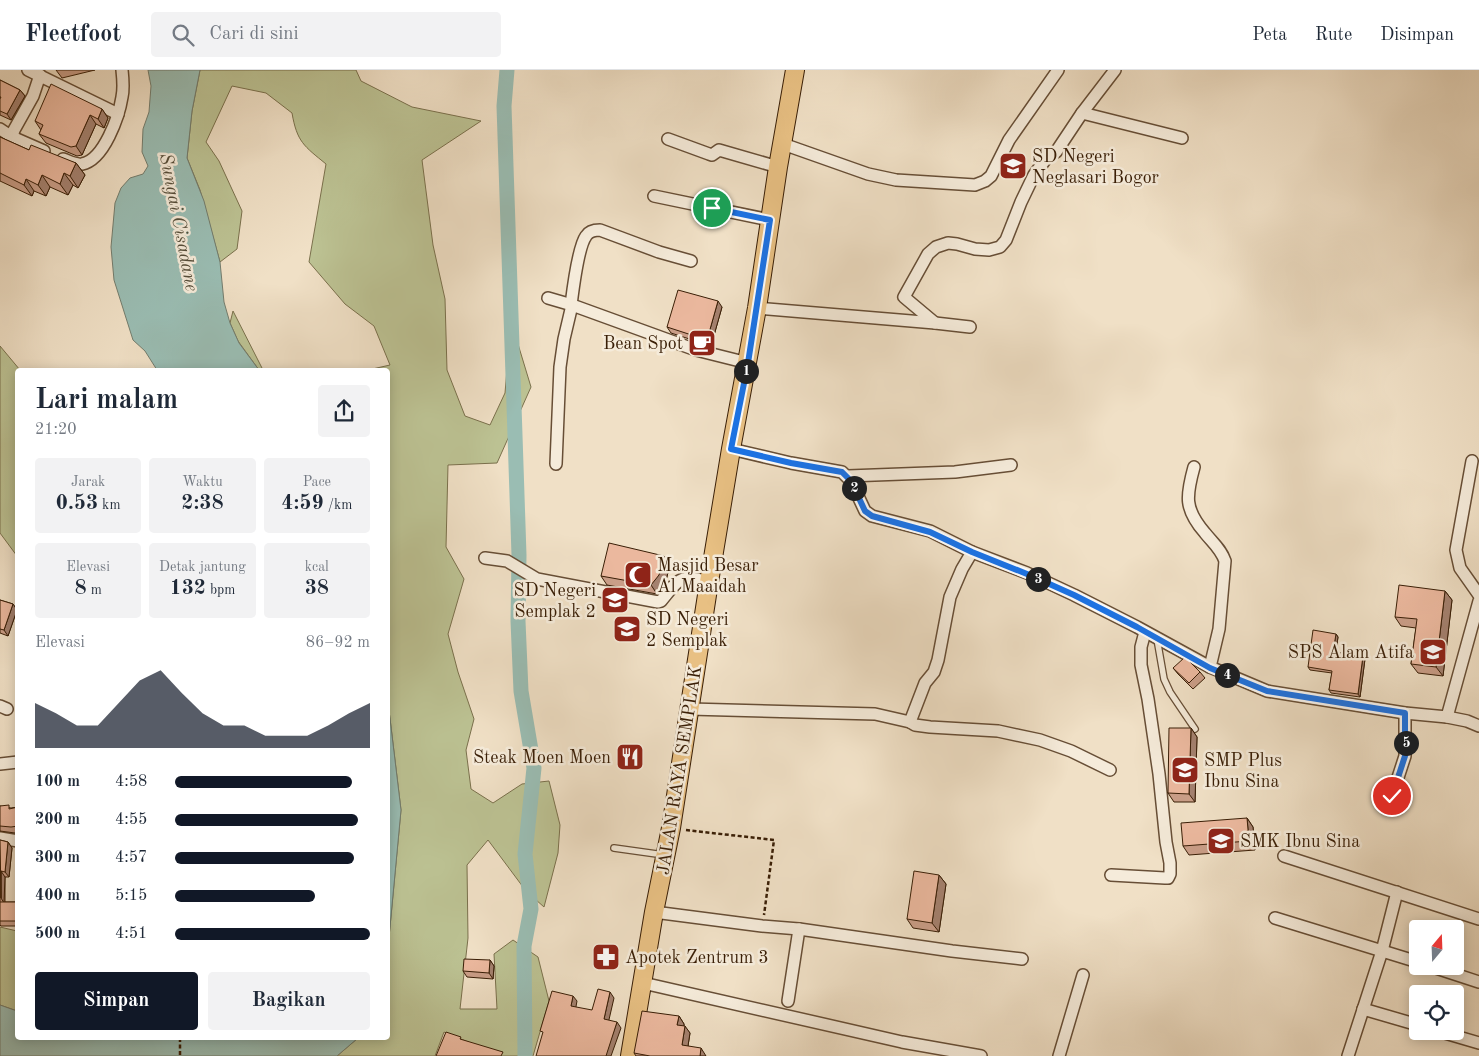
<!DOCTYPE html>
<html lang="id">
<meta charset="utf-8">
<style>
:root{--surface:#fff;--page:#f2f2f3;--text:#1f2937;--muted:#747a83;--line:#e0e1e3;--accent:#111827}
body{margin:0;font-family:"Old Standard TT",serif;background:var(--page);color:var(--text);height:100vh;display:flex;flex-direction:column;font-size:19px;white-space:nowrap}
*{box-sizing:border-box;margin:0}
p{font-size:16px;color:var(--muted)}
.icon{flex:none;width:28px;height:28px;fill:none;stroke:currentColor;stroke-width:2;stroke-linecap:round;stroke-linejoin:round}
.map{position:relative;flex:1;overflow:hidden}
.panel{position:absolute;left:15px;top:298px;width:375px;height:672px;display:flex;flex-direction:column;background:var(--surface);border-radius:5px;box-shadow:0 2px 12px #0003}
.panel>*{flex:none}
.needle{width:32px;rotate:19deg}
.controls{position:absolute;left:1409px;top:850px;display:grid;gap:10px}
.controls a{display:grid;place-items:center;width:55px;height:55px;border-radius:5px;background:var(--surface);box-shadow:0 2px 12px #0003;font-size:25px}
.pin{position:absolute;display:grid;place-items:center;width:42px;height:42px;color:#fff;margin:-21px;border:2px solid #fff;border-radius:50%;box-shadow:0 1px 5px #0007}
.km{position:absolute;width:25px;height:25px;margin:-12px;border-radius:50%;background:#222;color:#fff;font-size:14px;line-height:25px;text-align:center}
.round{display:grid;place-items:center;flex:none;width:52px;height:52px;border-radius:5px;background:var(--page)}
.summary{display:flex;align-items:center;justify-content:space-between;height:85px;padding:0 20px}
h1{font-size:28px;font-weight:800;line-height:38px}
.figures{display:grid;grid-template-columns:repeat(3,1fr);gap:8px;height:85px;padding:5px 20px}
.figures div{display:grid;align-content:center;border-radius:5px;background:var(--page);text-align:center}
.figures b{font-size:21px;font-weight:800}
.figures small{font-size:14px;font-weight:400}
.figures p{font-size:14px}
.chart{height:140px;padding:10px 20px}
.chart p{display:flex;justify-content:space-between}
.chart svg{width:100%;height:90px;margin-top:5px;fill:var(--accent);opacity:.7}
.button{display:flex;gap:10px;margin-top:auto;padding:10px 20px}
.button a{flex:1;height:58px;border-radius:5px;background:var(--accent);color:#fff;font-size:20px;font-weight:800;line-height:58px;text-align:center}
.button a+a{background:var(--page);color:var(--text)}
ul{padding:0 20px;list-style:none;font-size:16px}
li{display:grid;grid-template-columns:80px 60px 1fr;align-items:center;height:38px}
li i{height:12px;border-radius:6px;background:var(--accent)}
header{display:flex;align-items:center;gap:30px;box-sizing:border-box;height:70px;padding:0 25px;background:var(--surface);border-bottom:1px solid var(--line)}
header strong{font-size:24px}
nav{display:flex;gap:28px;margin-inline-start:auto;font-size:18px}
.search{width:350px;height:45px;background:var(--page);display:flex;align-items:center;gap:12px;box-sizing:border-box;padding:0 18px;border-radius:5px;color:var(--muted);font-size:19px}
.map>svg:first-child{display:block}
</style>
<header>
<strong>Fleetfoot</strong>
<div class="search"><svg class="icon" aria-label="search" viewBox="0 0 24 24"><circle cx="10" cy="10" r="6"/><path d="M15 15l6 6"/></svg>Cari di sini</div>
<nav><a>Peta</a><a>Rute</a><a>Disimpan</a></nav>
</header>
<div class="map">
<svg width="1479" height="986" viewBox="0 0 1479 986">
<rect width="100%" height="100%" fill="#f0e0c6"/>
<filter id="stains"><feTurbulence type="fractalNoise" baseFrequency=".004" numOctaves="4"/><feColorMatrix values="0 0 0 0 .2 0 0 0 0 .09 0 0 0 0 .02 0 0 0 .5 -.17"/></filter>
<radialGradient id="worn" r=".72"><stop offset=".6" stop-color="#630" stop-opacity="0"/><stop offset="1" stop-color="#630" stop-opacity=".3"/></radialGradient>
<g fill="#bcc293" stroke="#7a704c">
<path d="M200 0H356L361 11 412 37 481 51 422 90 433 175 445 229 447 300 465 346 490 355 505 323 511 251 531 317 497 393 448 395 446 477 464 509 448 564 458 602 474 649 466 680 471 719 493 733 522 714 549 711 560 755 558 783 544 837 526 821 488 770 467 795 468 868 460 939H497L494 884 513 870 538 887 549 931 533 986H490V981L444 962 435 986H337L358 968H388V878L401 740 388 632V300H368L390 295 374 256 345 234 309 192 326 94C304 76 297 72 292 43L266 23 232 16 206 72 219 91 242 141 237 179 220 192 200 120 187 88 192 41Z"/>
<path d="M233 241 263 300H259L238 271 230 253Z"/>
<path d="M0 276 20 300H18L17 486 0 463Z"/>
<path d="M0 857 17 861V941L0 935Z"/>
</g>
<g fill="#9abdb3" stroke="#737d6e">
<path d="M148 0H200L192 41 187 88 204 131 220 192 224 232 230 253 239 273 259 300H157L145 281 133 270 114 210 111 177 115 133 121 118 130 108 143 104 148 96 142 82 143 59 149 42 151 16Z"/>
<path d="M388 632 401 740 388 878Z"/>
<path d="M0 935 17 941 18 968H358L337 986H0Z"/>
</g>
<g fill="none" stroke-linecap="round" stroke-linejoin="round">
<path stroke="#9abdb3" stroke-width="15" d="M507 0 504 36 519 485 518 551 521 621 534 698 525 784 531 839 524 876 525 986"/>
<defs>
<g id="service">
<path d="M1157 569 1164 609 1170 622 1195 659"/>
<path d="M614 778 664 785"/>
</g>
<g id="minor">
<path d="M28 0 118 44"/>
<path d="M1082 43 1182 68"/>
<path d="M0 59 12 67 14 60 33 26 40 5"/>
<path d="M12 67 44 81"/>
<path d="M668 69 709 84 712 85 719 80 778 97"/>
<path d="M783 74 868 104 896 110 975 115 985 111 991 106 1009 70 1058 0"/>
<path d="M63 89C69 91 75 95 82 94 104 90 119 46 122 27 124 18 123 9 122 0"/>
<path d="M654 126 770 150"/>
<path d="M548 228 572 235 696 280 748 293"/>
<path d="M571 235C573 219 578 177 586 166 589 161 595 160 600 160L659 182 691 191"/>
<path d="M757 238 935 253 970 257"/>
<path d="M935 253 904 227 928 184 936 177 948 173 957 174 975 179 989 180 1000 177 1006 170 1021 132 1034 105 1048 86 1056 82 1082 43 1115 0"/>
<path d="M731 379 791 393 842 402 851 411 865 441 872 446 930 461 972 482 1027 503 1074 525 1137 557 1210 597 1267 621 1405 643 1447 647 1467 651 1479 656"/>
<path d="M1472 391 1456 480 1460 498 1479 525"/>
<path d="M556 394 560 297 564 269 572 235"/>
<path d="M1194 397C1186 426 1184 439 1205 463 1213 473 1221 479 1225 491L1219 559 1210 597"/>
<path d="M848 406 955 402 1011 395"/>
<path d="M485 488 507 491 537 509 658 532 661 531C680 508 679 504 709 512"/>
<path d="M0 636 7 639"/>
<path d="M690 639 875 644 910 652 915 655 930 657 998 661 1040 670 1071 681 1110 700"/>
<path d="M1447 647 1479 531"/>
<path d="M910 652 925 613 934 602 938 590 950 527 962 499 972 482"/>
<path d="M0 694 18 692"/>
<path d="M1392 726 1405 686V643"/>
<path d="M0 768 18 771"/>
<path d="M1284 786 1479 849"/>
<path d="M1111 805 1165 808H1168L1170 804V793L1166 772 1159 704 1148 629 1141 595V577L1145 562"/>
<path d="M654 842 762 856 799 859 952 881 1022 889"/>
<path d="M1275 848 1418 892"/>
<path d="M1430 896 1479 912"/>
<path d="M643 913 902 972 981 986"/>
<path d="M788 931 799 859"/>
<path d="M1363 939 1418 955"/>
<path d="M1438 961 1479 973"/>
<path d="M1059 986 1083 905"/>
<path d="M1348 986 1382 881 1397 822"/>
</g>
<path id="primary" d="M630 986 654 842 671 758 709 512 731 379 757 238 778 97 795 0"/>
</defs>
<use href="#service" stroke="#674e36" stroke-width="8"/>
<use href="#minor" stroke="#674e36" stroke-width="14"/>
<use href="#primary" stroke="#391e06" stroke-width="20"/>
<g stroke="#391e06" stroke-width="2.5" stroke-dasharray="4 2.5" stroke-linecap="butt">
<path d="M686 760 774 770 764 845"/>
<path d="M180 968V986"/>
</g>
<use href="#service" stroke="#f5ebda" stroke-width="5.5"/>
<use href="#minor" stroke="#f5ebda" stroke-width="11"/>
<use href="#primary" stroke="#e8c083" stroke-width="18"/>
</g>
<g fill="#ca9e88" stroke="#391e06">
<path d="M56 0H95L62 8Z"/>
<path d="M0 10 20 20 25 26 11 50 0 45Z"/>
<path d="M102 39 108 48 104 58 96 54 82 85 77 86 46 73 39 64 41 60 35 51Z"/>
<path d="M0 67 29 80 76 93 85 105 78 118 73 115 68 125 50 117 46 126 34 121 32 126 0 111Z"/>
<path d="M722 237 711 276 671 263 667 257Z"/>
<path d="M670 495 665 514 657 524 607 515 601 506Z"/>
<path d="M1445 521 1452 530 1443 606 1418 603 1411 594 1416 558 1401 556 1395 547Z"/>
<path d="M0 530 13 534 17 540 8 566 0 563Z"/>
<path d="M1336 564 1338 567 1336 582 1363 586 1365 589 1360 627 1331 623 1329 620 1332 603 1310 600 1308 597Z"/>
<path d="M1173 598 1200 602 1205 608 1193 619 1178 604Z"/>
<path d="M1191 658 1197 667 1195 732H1174L1168 723Z"/>
<path d="M0 736 11 738 18 737V762L15 763 0 761Z"/>
<path d="M1247 748 1253 757 1255 780 1189 785 1183 776Z"/>
<path d="M0 770 8 772 12 778 9 807H5V832H17L18 833V856H1L0 855Z"/>
<path d="M939 805 946 814 939 862 913 858 907 849Z"/>
<path d="M490 890 494 896 493 909 467 907 463 901Z"/>
<path d="M679 946 684 954V956L690 963 688 976 706 986H636L634 983Z"/>
</g>
<g fill="#a4816f" stroke="#391e06">
<path d="M20 20 25 26 11 50 7 44Z"/>
<path d="M102 39 108 48 104 58 98 49Z"/>
<path d="M90 45 96 54 82 85 76 76Z"/>
<path d="M76 93 85 105 78 118 70 106Z"/>
<path d="M64 103 73 115 68 125 60 114Z"/>
<path d="M42 105 50 117 46 126 38 115Z"/>
<path d="M26 109 34 121 32 126 24 115Z"/>
<path d="M718 231 722 237 711 276 707 270Z"/>
<path d="M664 486 670 495 665 514 657 524 651 515Z"/>
<path d="M1445 521 1452 530 1443 606 1436 597Z"/>
<path d="M13 534 17 540 8 566 4 560Z"/>
<path d="M1336 564 1338 567 1335 585 1333 582Z"/>
<path d="M1363 586 1365 589 1360 627 1358 624Z"/>
<path d="M1191 658 1197 667 1195 732 1189 724Z"/>
<path d="M1247 748 1253 757 1255 780 1249 771Z"/>
<path d="M8 772 12 778 9 807 5 802Z"/>
<path d="M1 801 5 807 4 833 1 828Z"/>
<path d="M939 805 946 814 939 862 932 853Z"/>
<path d="M490 890 494 896 493 909 489 903Z"/>
<path d="M610 922 614 928 608 954 604 949Z"/>
<path d="M573 926 577 931 575 942 571 936Z"/>
<path d="M679 946 684 954 683 962 677 955Z"/>
<path d="M617 952 621 958 611 986H605Z"/>
<path d="M685 956 690 963 687 982 682 975Z"/>
<path d="M701 978 706 986H700Z"/>
</g>
<g fill="#ebb89e" stroke="#391e06">
<path d="M0 10 20 20 7 44 0 41V29L1 27H0Z"/>
<path d="M51 14 102 39 98 49 90 45 76 76 71 77 39 64 43 55 35 51Z"/>
<path d="M0 67 29 80 31 75 76 93 70 106 64 103 60 114 42 105 38 115 26 109 24 115 0 103Z"/>
<path d="M678 220 718 231 707 270 667 257Z"/>
<path d="M609 473 664 486 659 505 651 515 601 506Z"/>
<path d="M1399 515 1445 521 1436 597 1411 594 1417 549 1395 547Z"/>
<path d="M0 530 13 534 4 560 0 559Z"/>
<path d="M1313 560 1336 564 1333 582 1363 586 1358 624 1329 620 1332 601 1308 597Z"/>
<path d="M1184 588 1188 590 1200 602 1189 613 1173 598Z"/>
<path d="M1169 658H1191L1189 724 1168 723Z"/>
<path d="M9 735V739L18 737V756L11 757 0 756V736Z"/>
<path d="M1247 748 1249 771 1183 776 1181 753Z"/>
<path d="M0 770 8 772 5 802 1 801V828Z"/>
<path d="M914 801 939 805 932 853 907 849Z"/>
<path d="M0 832H17L15 834H18V853L17 851H0Z"/>
<path d="M464 889 490 890 489 903 463 901Z"/>
<path d="M598 919 610 922 604 949 617 952 606 986H536L543 962 540 961 552 921 573 926 571 936 592 940Z"/>
<path d="M642 941 679 946 677 955 685 956 682 975 701 978 700 986H650L634 983Z"/>
<path d="M446 962 461 967 460 969 503 982 501 986H436Z"/>
</g>
<g fill="none" stroke-linecap="round" stroke-linejoin="round">
<defs>
<path id="route" d="M712 138 770 150 748 293 731 379 791 393 842 402 851 411 865 441 872 446 930 462 972 482 1027 504 1074 525 1137 557 1210 598 1267 621 1405 643V686L1392 726"/>
</defs>
<use href="#route" stroke="#fff" stroke-width="10"/>
<use href="#route" stroke="#1a73e8" stroke-width="6"/>
</g>
<defs>
<symbol id="school-square" viewBox="-11 -11 22 22"><rect x="-9" y="-9" width="18" height="18" rx="4" fill="#8f2418" stroke="#f5ebda"/><path d="M0-5L7-2L0 1L-7-2ZM-4 1L0 2.5L4 1V4Q0 6-4 4Z" fill="#fff"/></symbol>
<symbol id="cafe-square" viewBox="-11 -11 22 22"><rect x="-9" y="-9" width="18" height="18" rx="4" fill="#8f2418" stroke="#f5ebda"/><path d="M-5.5-4.5H6V0H3Q3 3.5 0 3.5H-2.5Q-5.5 3.5-5.5 0ZM3-3.2v2h1.7v-2ZM-6 4.5H4V6H-6Z" fill="#fff"/></symbol>
<symbol id="mosque-square" viewBox="-11 -11 22 22"><rect x="-9" y="-9" width="18" height="18" rx="4" fill="#8f2418" stroke="#f5ebda"/><path d="M3.5-4.9A6 6 0 1 0 3.5 4.9A5 5 0 1 1 3.5-4.9Z" fill="#fff"/></symbol>
<symbol id="restaurant-square" viewBox="-11 -11 22 22"><rect x="-9" y="-9" width="18" height="18" rx="4" fill="#8f2418" stroke="#f5ebda"/><path d="M-5-6h1v4h1v-4h1v4h1v-4h1v5L-1.5 .5V6h-2V.5L-5-1ZM5-6V6H3V1.5H1.5Q1.5-4 5-6Z" fill="#fff"/></symbol>
<symbol id="pharmacy-square" viewBox="-11 -11 22 22"><rect x="-9" y="-9" width="18" height="18" rx="4" fill="#8f2418" stroke="#f5ebda"/><path d="M-2-6h4v4h4v4h-4v4h-4v-4h-4v-4h4Z" fill="#fff"/></symbol>
</defs>
<g fill-rule="evenodd">
<use href="#school-square" x="997" y="80" width="32" height="32"/>
<use href="#cafe-square" x="686" y="257" width="32" height="32"/>
<use href="#mosque-square" x="622" y="489" width="32" height="32"/>
<use href="#school-square" x="599" y="514" width="32" height="32"/>
<use href="#school-square" x="611" y="543" width="32" height="32"/>
<use href="#school-square" x="1417" y="566" width="32" height="32"/>
<use href="#restaurant-square" x="614" y="671" width="32" height="32"/>
<use href="#school-square" x="1169" y="684" width="32" height="32"/>
<use href="#school-square" x="1205" y="755" width="32" height="32"/>
<use href="#pharmacy-square" x="590" y="871" width="32" height="32"/>
</g>
<g text-anchor="middle" stroke-width="5" stroke-linejoin="round" paint-order="stroke">
<g font-size="18" fill="#391e06" stroke="#f5ebda" text-anchor="start">
<text x="1032" y="92">SD Negeri<tspan x="1032" dy="21">Neglasari Bogor</tspan></text>
<text x="683" y="279" text-anchor="end">Bean Spot</text>
<text x="657" y="501">Masjid Besar<tspan x="657" dy="21">Al Maaidah</tspan></text>
<text x="596" y="526" text-anchor="end">SD Negeri<tspan x="596" dy="21">Semplak 2</tspan></text>
<text x="646" y="555">SD Negeri<tspan x="646" dy="21">2 Semplak</tspan></text>
<text x="1414" y="588" text-anchor="end">SPS Alam Atifa</text>
<text x="611" y="693" text-anchor="end">Steak Moen Moen</text>
<text x="1204" y="696">SMP Plus<tspan x="1204" dy="21">Ibnu Sina</tspan></text>
<text x="1240" y="777">SMK Ibnu Sina</text>
<text x="625" y="893">Apotek Zentrum 3</text>
</g>
<g font-size="18" fill="#391e06" stroke="#f5ebda">
<text transform="translate(679 700) rotate(-81)" y="6">JALAN RAYA SEMPLAK</text>
</g>
<g font-size="19" font-style="italic" fill="#564e3a" stroke="#f5ebda">
<text transform="translate(180 152) rotate(79)" y="7">Sungai Cisadane</text>
</g>
</g>
<rect width="100%" height="100%" filter="url(#stains)"/>
<rect width="100%" height="100%" fill="url(#worn)"/>
</svg>
<div class="controls">
<a><svg class="needle" viewBox="-14 -14 28 28"><path d="M0-13l5 13h-10z" fill="#e53935"/><path d="M0 13l5-13h-10z" fill="#747a83"/></svg></a>
<a><svg class="icon" aria-label="locate" viewBox="0 0 24 24"><circle cx="12" cy="12" r="6"/><path d="M12 2v4M12 18v4M2 12h4M18 12h4"/></svg></a>
</div>
<div class="pin" style="left:712px;top:138px;background:#1e9e55"><svg class="icon" aria-label="arrive" viewBox="0 0 24 24"><path d="M6 21V4h12l-3 4 3 4H6"/></svg></div>
<div class="pin" style="left:1392px;top:726px;background:#d93025"><svg class="icon" aria-label="check" viewBox="0 0 24 24"><path d="M5 12l5 5 9-10"/></svg></div>
<b class="km" style="left:746px;top:301px">1</b>
<b class="km" style="left:854px;top:418px">2</b>
<b class="km" style="left:1038px;top:509px">3</b>
<b class="km" style="left:1227px;top:605px">4</b>
<b class="km" style="left:1406px;top:673px">5</b>
<section class="panel">
<div class="summary"><div><h1>Lari malam</h1><p>21:20</p></div><a class="round"><svg class="icon" aria-label="share" viewBox="0 0 24 24"><path d="M12 15V3M7 8l5-5 5 5M5 13v7h14v-7"/></svg></a></div>
<div class="figures">
<div><p>Jarak</p><b>0.53<small> km</small></b></div>
<div><p>Waktu</p><b>2:38</b></div>
<div><p>Pace</p><b>4:59<small> /km</small></b></div>
</div>
<div class="figures">
<div><p>Elevasi</p><b>8<small> m</small></b></div>
<div><p>Detak jantung</p><b>132<small> bpm</small></b></div>
<div><p>kcal</p><b>38</b></div>
</div>
<div class="chart"><p><span>Elevasi</span>86–92 m</p>
<svg viewBox="0 0 160 44" preserveAspectRatio="none"><path d="M0 44V22L10 27L20 33L30 33L40 22L50 11L60 6L70 17L80 27L90 33L100 33L110 38L120 38L130 38L140 33L150 27L160 22V44z"/></svg>
</div>
<ul>
<li><b>100 m</b>4:58<i style="width:91%"></i></li>
<li><b>200 m</b>4:55<i style="width:94%"></i></li>
<li><b>300 m</b>4:57<i style="width:92%"></i></li>
<li><b>400 m</b>5:15<i style="width:72%"></i></li>
<li><b>500 m</b>4:51<i style="width:100%"></i></li>
</ul>
<div class="button"><a>Simpan</a><a>Bagikan</a></div>
</section>
</div>
